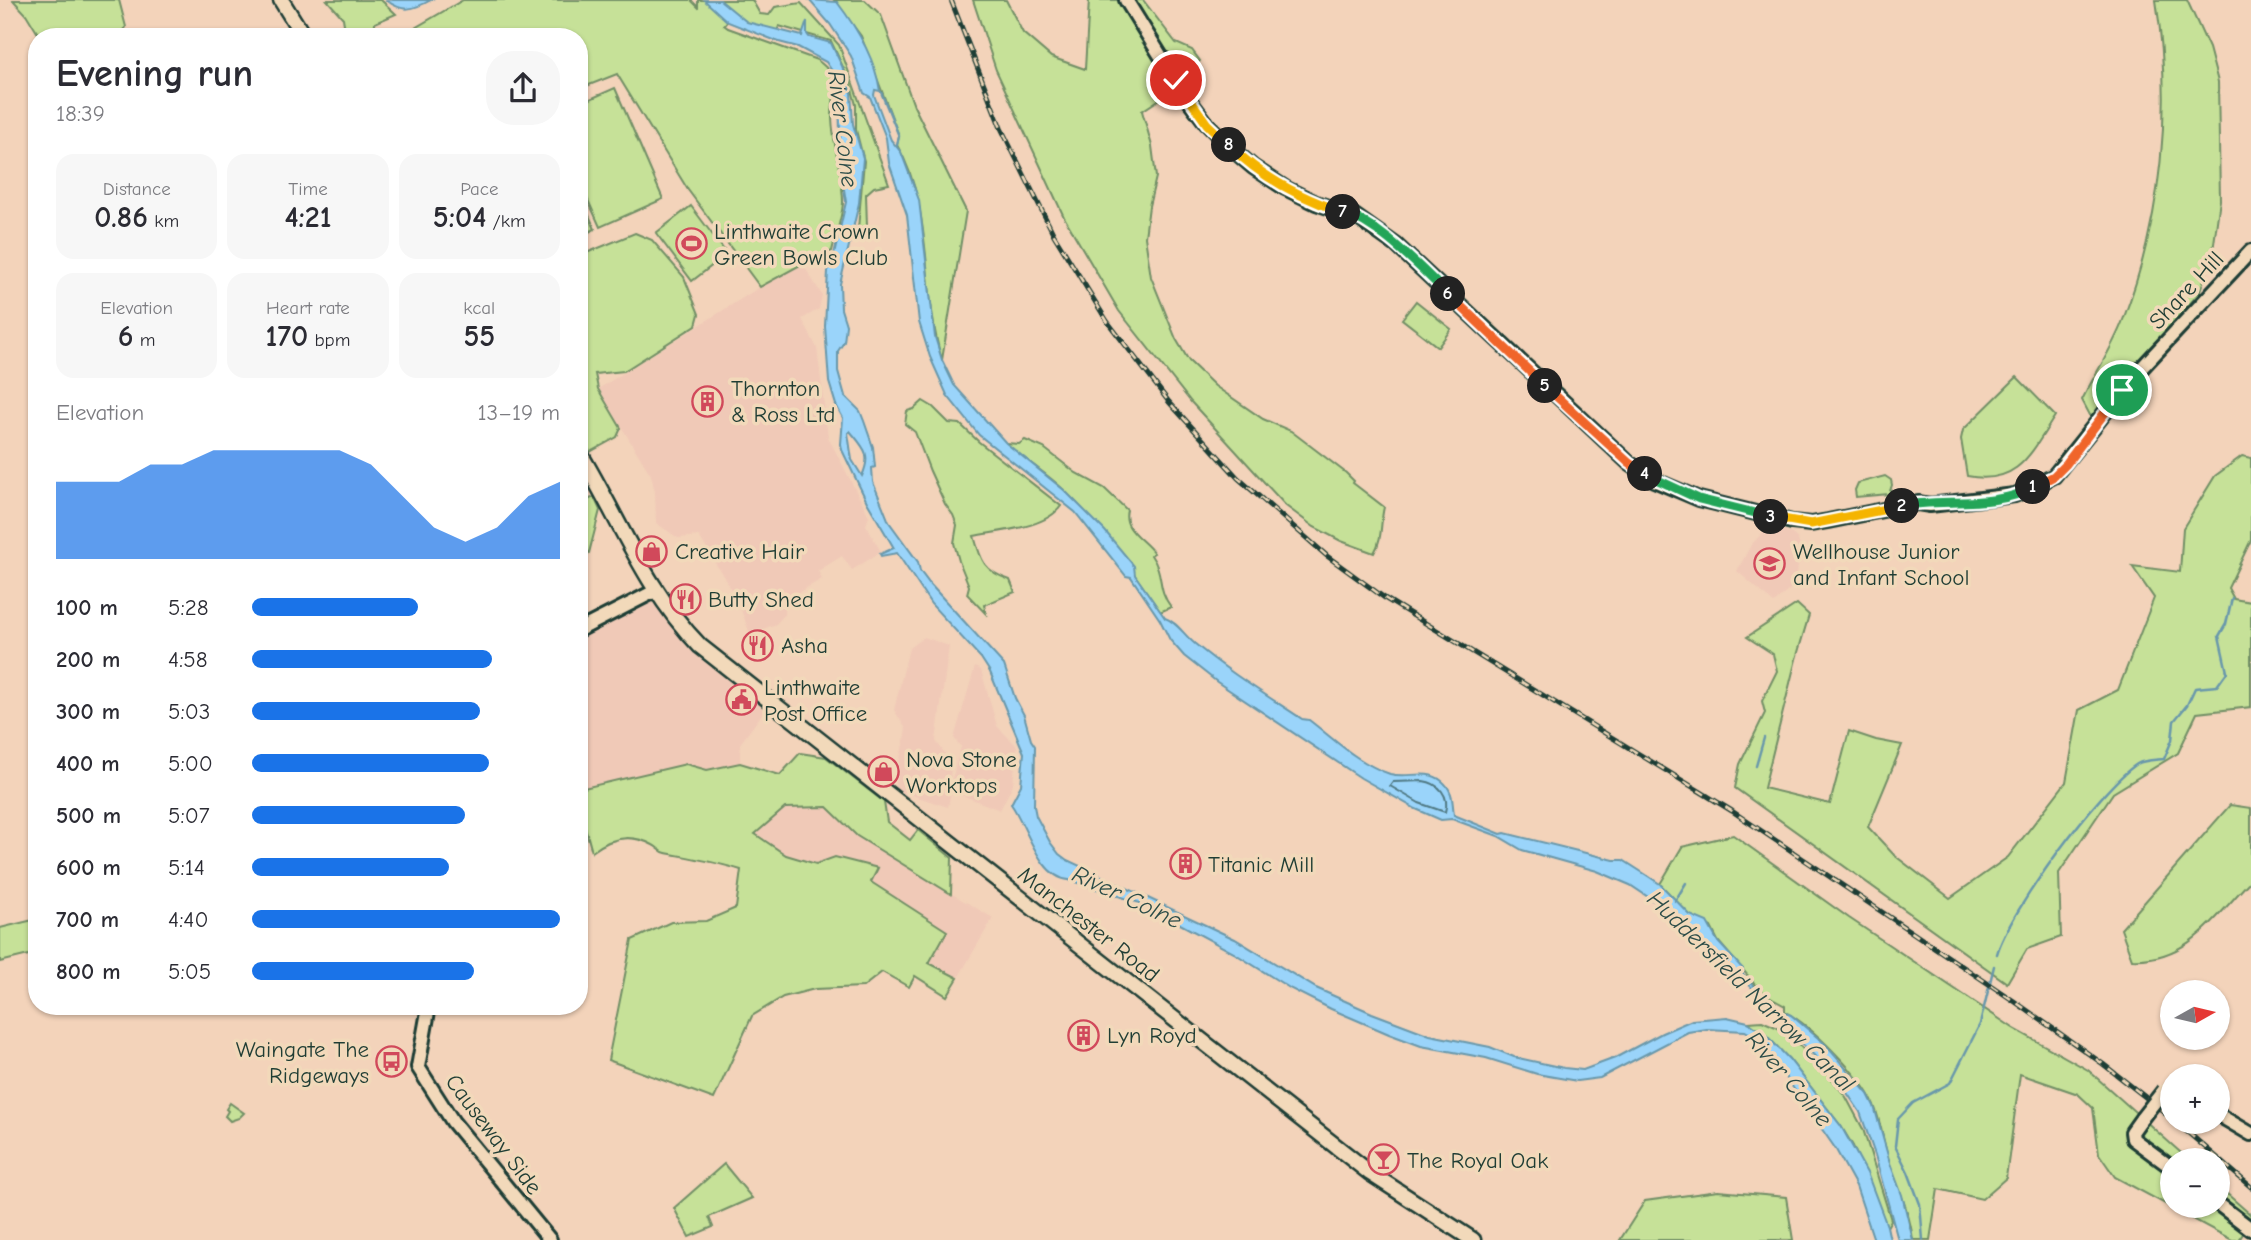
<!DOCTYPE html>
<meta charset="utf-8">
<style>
:root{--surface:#fff;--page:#f7f7f7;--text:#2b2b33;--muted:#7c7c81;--accent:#1a73e8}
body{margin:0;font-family:"Comic Neue",sans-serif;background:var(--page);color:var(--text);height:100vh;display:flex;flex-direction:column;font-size:26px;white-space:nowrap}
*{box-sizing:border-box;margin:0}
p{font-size:23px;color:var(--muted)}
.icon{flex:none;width:38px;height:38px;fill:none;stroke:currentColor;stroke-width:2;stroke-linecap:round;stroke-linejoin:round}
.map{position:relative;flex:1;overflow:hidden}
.sheet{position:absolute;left:28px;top:28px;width:560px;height:987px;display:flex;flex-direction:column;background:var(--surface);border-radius:28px;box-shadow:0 2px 5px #0004}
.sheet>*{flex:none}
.needle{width:46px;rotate:82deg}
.controls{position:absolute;left:2160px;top:980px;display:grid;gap:14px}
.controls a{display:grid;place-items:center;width:70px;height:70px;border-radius:50%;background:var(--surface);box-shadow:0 2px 5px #0004;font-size:35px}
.pin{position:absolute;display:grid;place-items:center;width:60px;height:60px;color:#fff;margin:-30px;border:4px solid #fff;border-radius:50%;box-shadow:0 2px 7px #0007}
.km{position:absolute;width:35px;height:35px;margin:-18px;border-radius:50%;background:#222;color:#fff;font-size:19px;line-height:35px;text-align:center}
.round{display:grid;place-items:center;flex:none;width:74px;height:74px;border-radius:28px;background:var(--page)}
.head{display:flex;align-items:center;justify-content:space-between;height:119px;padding:0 28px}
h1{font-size:38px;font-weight:700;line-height:52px}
.metrics{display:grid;grid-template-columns:repeat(3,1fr);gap:10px;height:119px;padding:7px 28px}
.metrics div{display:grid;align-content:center;border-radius:18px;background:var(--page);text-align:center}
.metrics b{font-size:30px;font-weight:700}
.metrics small{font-size:19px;font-weight:400}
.metrics p{font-size:19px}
.chart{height:196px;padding:14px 28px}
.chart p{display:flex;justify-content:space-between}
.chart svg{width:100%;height:126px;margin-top:7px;fill:var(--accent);opacity:.7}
ul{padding:0 28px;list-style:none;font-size:23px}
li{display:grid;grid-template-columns:112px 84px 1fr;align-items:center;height:52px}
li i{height:18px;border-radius:9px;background:var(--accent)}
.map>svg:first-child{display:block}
</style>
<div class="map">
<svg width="2251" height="1240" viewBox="0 0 2251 1240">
<rect width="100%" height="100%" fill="#f3d3ba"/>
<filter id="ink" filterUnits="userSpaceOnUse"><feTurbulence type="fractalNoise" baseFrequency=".0143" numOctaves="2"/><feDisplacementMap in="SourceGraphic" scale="14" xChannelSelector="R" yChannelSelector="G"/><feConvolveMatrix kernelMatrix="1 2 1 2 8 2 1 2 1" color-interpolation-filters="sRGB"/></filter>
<g filter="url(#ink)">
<g fill="#f0c9b7">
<path d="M802 263 822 295 819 309 802 319 817 348 828 437 869 516 866 525 881 552 852 570 842 556 818 571 822 579 785 600V614L776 624 750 634 737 599 699 536 678 538 656 523 655 492 651 475 598 389 760 287Z"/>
<path d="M1769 526H1776L1792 534 1798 539 1800 548 1796 584 1774 603 1737 571 1751 545Z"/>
<path d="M652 602 700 658 765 710 740 744V763L707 770 686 764 584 788 579 782V638L609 620Z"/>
<path d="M924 637 949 646 936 741 951 762 950 786 961 747 954 738 975 667 981 670 997 726 1017 746 1013 784 1000 810 951 791 948 807 894 789 906 729 894 710 909 648Z"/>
<path d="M827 807 857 836 893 859 993 918 958 978 929 963 947 931 871 882 878 868 835 857 816 864 786 855 755 833 785 808Z"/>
</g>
<g fill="#c6e198" stroke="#728f66" stroke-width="2">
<path d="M13 0H119L126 27 120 37H40L26 14Z"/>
<path d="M327 0H381L396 14 375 23 374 37H346L343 18Z"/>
<path d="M463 0H691L698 7V0H752L760 14 769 15 775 7 801 3 839 45 889 184 874 187 866 194 867 227 858 229 864 161 856 130V105L850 82 831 41 779 26 777 32 730 18 724 25 728 28 817 60C825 66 830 70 833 80 836 93 832 104 832 118 833 147 843 175 843 203 842 218 835 237 832 251L804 266 802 264 760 287 688 190 617 74 579 89V37H410L408 32Z"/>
<path d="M834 0H865L881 15 914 106 966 211 942 360C921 291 934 208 897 145L899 136 861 36Z"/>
<path d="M973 0H1006L1023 33 1051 57 1085 69 1089 0H1143L1176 43 1192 50 1200 61 1183 77 1175 89 1142 111 1152 146 1156 177 1149 206 1145 237 1151 277 1176 339 1189 361 1215 386 1263 419 1291 431 1346 473 1354 481 1353 483 1384 507C1380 523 1383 538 1374 553L1341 541 1314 527 1286 506 1191 402 1119 311 1064 217 996 70Z"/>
<path d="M2156 0H2187L2209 48 2218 82 2220 200 2212 258 2199 293 2092 419 2082 400C2095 374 2113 347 2123 320 2162 218 2173 107 2156 0Z"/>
<path d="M615 88 663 199 600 227 579 180V104Z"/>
<path d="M579 193 595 229 579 237Z"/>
<path d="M691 206 727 254 692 281 656 233Z"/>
<path d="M635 233 652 240 684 277 699 314 696 325 624 371 595 374 598 389 621 428 617 437 590 452 579 435V256Z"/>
<path d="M1416 301 1451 329 1438 347 1402 319Z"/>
<path d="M2017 377 2055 416C2031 453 2018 486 1967 476L1961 439 1963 430Z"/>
<path d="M923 401 933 407 949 423 960 424 979 442 1061 506C1046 528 999 531 974 536 981 561 984 571 1010 580L1015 592 984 605 986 614 967 594 969 586 959 561 954 543 957 525 953 515 945 504 930 471 915 432 905 424 907 411 914 409Z"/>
<path d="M1025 440 1044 448 1076 473 1104 488 1127 510C1122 530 1143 538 1154 553L1151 555C1165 575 1156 587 1171 607L1160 612C1132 570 1101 526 1065 491 1047 473 1024 460 1006 443L1019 444Z"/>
<path d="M2242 456 2251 458V540L2228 588 2234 599 2251 602V707L2197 713 2178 753 2113 793 2059 873 2061 937 2027 949 2007 983 1735 788 1740 764 1765 713 1762 701 1777 671 1773 654 1747 637 1797 604 1809 615 1796 659 1764 788 1830 804 1849 731 1876 740 1902 745 1868 827 1894 855 1950 898 2008 857 2066 782 2079 710 2118 690 2154 598 2132 566 2180 572 2183 528 2215 476Z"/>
<path d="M1885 476 1891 480 1892 485 1889 494 1856 497 1855 490 1858 483Z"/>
<path d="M594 497 600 510 589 553 579 558V504Z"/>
<path d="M800 753 826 757 884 802 887 822 910 840 918 830 952 858 951 894 857 836 827 807 785 808 755 834 786 855 816 864 835 857 878 868 871 882 947 931 929 963 958 978 947 996 915 976 909 987 882 972 863 987 815 989 783 997 752 1016 714 1099 608 1060 632 940 671 922 706 921 736 908 741 870C717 862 692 858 666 853 660 852 659 848 653 845 631 833 610 838 592 852L584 823H579V782L584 788 686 764 707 770 740 763 780 775Z"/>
<path d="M2230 805 2251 808V880C2216 916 2188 962 2132 959L2121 929Z"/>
<path d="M1733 835 1849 918 2013 1028 2088 1070 2189 1160H2172V1206H2217V1185L2251 1215V1221L2239 1240H2232L2115 1177 2099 1154 2093 1108 2078 1094 2020 1074 2006 1178 1982 1199 1938 1189 1930 1240H1913C1910 1214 1900 1192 1891 1168 1884 1147 1882 1125 1874 1105 1862 1077 1812 1026 1785 1012V1006L1767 996 1755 984 1718 941 1711 927 1690 915 1660 884 1682 847Z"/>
<path d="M37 919V953L0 962V928Z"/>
<path d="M1762 1021 1785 1031 1828 1074 1846 1097 1863 1129 1891 1220 1887 1227 1853 1146 1841 1126 1789 1059 1767 1036 1748 1022Z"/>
<path d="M230 1103 244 1113 239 1118 230 1121 225 1116 228 1111 226 1109Z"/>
<path d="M724 1164 752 1198 709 1217 713 1227 689 1237 674 1208Z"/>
<path d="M1718 1191 1786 1197 1793 1240H1620L1645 1201Z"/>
</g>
<g fill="#9ad4fa" stroke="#6998ab" stroke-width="2" fill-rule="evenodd">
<path d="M386 0H431C413 10 403 13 386 0Z"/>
<path d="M704 0H720L747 22 802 36 807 21V34L809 37 831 43 842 66 851 92 853 124 863 158 859 203 840 284 841 309 846 325 844 342 838 351V371L845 396 860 411 864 421 873 447 875 467 872 468 873 482 889 522 918 562 920 571 929 583 1004 665 1015 698 1024 715 1031 740 1035 746 1034 806 1036 816 1050 842 1059 854 1067 860 1235 939 1316 988 1372 1013 1430 1035 1490 1047 1514 1057 1564 1068 1583 1070 1615 1058 1662 1033 1692 1020 1727 1017 1748 1022 1767 1036 1789 1059 1841 1126 1867 1173 1887 1226 1890 1240H1874L1856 1186 1835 1148 1780 1069 1754 1036 1745 1031 1707 1029 1688 1032 1600 1078 1577 1081 1537 1074 1486 1058 1421 1046 1389 1034 1331 1009 1291 989 1234 953 1143 904 1069 880C1039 878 1027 826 1011 804L1021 785 1024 753 990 672 981 658 931 604 897 553 881 556 880 554 894 548 867 502 842 450 841 444 843 418 836 405 829 382 825 326 828 271 834 255 846 202 841 170 839 95 834 74 826 62 798 47 779 42 728 22ZM850 431C864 448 872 454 862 476L852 460 848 433Z"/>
<path d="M809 0 837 2C857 28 875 58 880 91L875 90 874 95 891 140 901 152 919 200 935 337 942 360 954 385 1006 443 1064 490 1105 531 1134 566 1135 575 1165 618C1177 622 1184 635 1194 643 1227 671 1266 695 1302 719L1309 720C1334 739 1359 764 1390 774 1408 779 1426 768 1442 781 1454 791 1452 802 1454 815L1501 834 1505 833 1614 860H1623L1648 876 1660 884 1690 915 1707 922 1718 942 1743 969V975L1780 1011 1791 1015 1824 1043 1868 1094 1874 1106 1890 1163 1902 1195 1913 1240H1898L1875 1155 1860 1112 1837 1078 1782 1024 1778 1013 1740 976 1729 974 1657 903 1630 885 1597 871 1522 850 1498 836 1452 819 1441 820 1416 809 1361 778 1217 682 1184 656 1170 640 1160 620 1131 577 1126 576 1075 512 979 435 947 395 930 357 919 322 907 215 889 163 886 138 870 97 864 93 851 56 830 24Z"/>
</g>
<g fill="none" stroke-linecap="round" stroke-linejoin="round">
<path stroke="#507983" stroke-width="2" d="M1423 781C1439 783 1450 796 1445 812L1419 803 1390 786 1393 782Z"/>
<g stroke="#6998ab" stroke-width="2.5">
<path d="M881 92 899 136 897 145"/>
<path d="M1756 766 1764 738"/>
<path d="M1675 901 1686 883"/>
<path d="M1997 954C2009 912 2100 788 2137 764 2144 760 2156 760 2164 759L2172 740 2174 721 2187 705 2195 688 2217 686 2227 672 2219 636 2226 624 2232 598"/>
<path d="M1923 1240 1920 1204 1908 1172 1895 1146 1898 1119 1913 1103 1950 1083 1980 1024 1994 966"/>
</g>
<defs>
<g id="secondary">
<path d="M1126 0 1183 92 1207 124 1232 149 1253 167 1285 188 1316 203 1355 216 1396 245 1629 463 1654 480 1699 499 1792 522 1811 524 1828 521 1918 503 1930 505 2015 495 2054 476 2135 375 2251 251"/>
<path d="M579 630 655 591"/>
<path d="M429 1006 418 1067 453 1122 550 1240"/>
<path d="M2217 1114 2251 1134"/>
<path d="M2142 1118 2132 1132 2133 1139 2172 1168"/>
<path d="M2217 1203 2251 1229"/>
</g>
<g id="primary">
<path d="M281 0 304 37"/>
<path d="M579 452C619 518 646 591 700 646L1370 1173 1473 1240"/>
</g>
</defs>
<use href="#secondary" stroke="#1f3d34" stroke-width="18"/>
<use href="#primary" stroke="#1f3d34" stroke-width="19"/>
<use href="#secondary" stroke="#f2d9ba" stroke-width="12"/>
<use href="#primary" stroke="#f2d9ba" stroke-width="14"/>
<defs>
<g id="rail">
<path d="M951 0 1001 128 1054 235 1107 321 1169 402 1238 478 1327 556 1386 599 1732 811 2014 1001 2103 1064 2172 1118"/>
<path d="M2176 1122 2251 1187"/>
</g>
</defs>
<use href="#rail" stroke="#1f3d34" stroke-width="5"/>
<use href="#rail" stroke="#f2d9ba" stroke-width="2.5" stroke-dasharray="8" stroke-linecap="butt"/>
<defs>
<path id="secondary-bridge" d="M2142 1118 2164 1090"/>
</defs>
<use href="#secondary-bridge" stroke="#1f3d34" stroke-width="18" stroke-linecap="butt"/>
<use href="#secondary-bridge" stroke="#f2d9ba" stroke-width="12"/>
</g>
</g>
<g fill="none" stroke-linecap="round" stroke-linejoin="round" filter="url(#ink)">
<defs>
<path id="split-1" d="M2033 487 2054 476 2066 464 2122 390"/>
<path id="split-2" d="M1902 506C1942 498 1997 509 2033 487"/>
<path id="split-3" d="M1771 517 1811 524 1902 506"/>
<path id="split-4" d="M1645 474 1699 499 1771 517"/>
<path id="split-5" d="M1545 386 1629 463 1645 474"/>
<path id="split-6" d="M1448 294 1545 386"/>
<path id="split-7" d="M1343 212C1381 225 1418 266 1448 294"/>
<path id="split-8" d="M1229 145C1261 177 1300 198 1343 212"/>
<path id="split-9" d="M1176 80 1207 124 1229 145"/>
</defs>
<use href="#split-1" stroke="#fff" stroke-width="14"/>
<use href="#split-2" stroke="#fff" stroke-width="14"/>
<use href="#split-3" stroke="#fff" stroke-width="14"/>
<use href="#split-4" stroke="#fff" stroke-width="14"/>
<use href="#split-5" stroke="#fff" stroke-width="14"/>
<use href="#split-6" stroke="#fff" stroke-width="14"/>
<use href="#split-7" stroke="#fff" stroke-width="14"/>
<use href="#split-8" stroke="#fff" stroke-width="14"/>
<use href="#split-9" stroke="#fff" stroke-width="14"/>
<use href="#split-1" stroke="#f0652b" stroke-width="9"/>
<use href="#split-2" stroke="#22a559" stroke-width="9"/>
<use href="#split-3" stroke="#f5b400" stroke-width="9"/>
<use href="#split-4" stroke="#22a559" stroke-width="9"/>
<use href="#split-5" stroke="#f0652b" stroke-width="9"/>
<use href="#split-6" stroke="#f0652b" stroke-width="9"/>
<use href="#split-7" stroke="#22a559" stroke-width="9"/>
<use href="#split-8" stroke="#f5b400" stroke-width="9"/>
<use href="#split-9" stroke="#f5b400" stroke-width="9"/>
</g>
<defs>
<symbol id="stadium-ring" viewBox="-11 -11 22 22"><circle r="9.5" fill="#f2d9ba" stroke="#d1495b" stroke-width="1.5"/><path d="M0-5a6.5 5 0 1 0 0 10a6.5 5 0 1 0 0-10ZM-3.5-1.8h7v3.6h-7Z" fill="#d1495b"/></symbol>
<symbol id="building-ring" viewBox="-11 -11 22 22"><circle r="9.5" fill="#f2d9ba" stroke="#d1495b" stroke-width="1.5"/><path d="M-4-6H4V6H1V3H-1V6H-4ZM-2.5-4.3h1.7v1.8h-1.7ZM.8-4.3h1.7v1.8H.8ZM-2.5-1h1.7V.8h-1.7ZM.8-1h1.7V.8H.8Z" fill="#d1495b"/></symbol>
<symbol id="shop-ring" viewBox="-11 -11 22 22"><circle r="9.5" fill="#f2d9ba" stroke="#d1495b" stroke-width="1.5"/><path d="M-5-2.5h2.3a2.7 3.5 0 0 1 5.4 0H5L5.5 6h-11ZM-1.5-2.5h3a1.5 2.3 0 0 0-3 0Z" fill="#d1495b"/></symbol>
<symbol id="school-ring" viewBox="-11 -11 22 22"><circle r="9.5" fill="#f2d9ba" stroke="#d1495b" stroke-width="1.5"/><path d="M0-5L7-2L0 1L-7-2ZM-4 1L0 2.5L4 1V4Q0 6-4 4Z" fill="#d1495b"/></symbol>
<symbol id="restaurant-ring" viewBox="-11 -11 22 22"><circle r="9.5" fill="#f2d9ba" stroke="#d1495b" stroke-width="1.5"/><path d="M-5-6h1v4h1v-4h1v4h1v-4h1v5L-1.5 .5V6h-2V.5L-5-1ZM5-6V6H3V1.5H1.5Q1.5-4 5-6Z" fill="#d1495b"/></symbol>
<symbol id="civic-ring" viewBox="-11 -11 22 22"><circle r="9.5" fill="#f2d9ba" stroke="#d1495b" stroke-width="1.5"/><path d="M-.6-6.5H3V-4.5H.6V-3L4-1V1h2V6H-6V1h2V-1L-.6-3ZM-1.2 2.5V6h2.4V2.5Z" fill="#d1495b"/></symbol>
<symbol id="bus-ring" viewBox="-11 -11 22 22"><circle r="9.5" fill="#f2d9ba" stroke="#d1495b" stroke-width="1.5"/><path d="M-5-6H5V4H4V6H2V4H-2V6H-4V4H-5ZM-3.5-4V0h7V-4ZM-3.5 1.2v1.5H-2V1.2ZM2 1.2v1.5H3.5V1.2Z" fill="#d1495b"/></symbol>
<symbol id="bar-ring" viewBox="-11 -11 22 22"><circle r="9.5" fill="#f2d9ba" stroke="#d1495b" stroke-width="1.5"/><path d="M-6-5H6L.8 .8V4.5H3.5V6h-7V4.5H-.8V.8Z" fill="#d1495b"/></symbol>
</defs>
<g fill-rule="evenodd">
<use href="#stadium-ring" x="674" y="226" width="35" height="35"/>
<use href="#building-ring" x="690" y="384" width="35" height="35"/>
<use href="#shop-ring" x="634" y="534" width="35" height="35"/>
<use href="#school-ring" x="1752" y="546" width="35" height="35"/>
<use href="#restaurant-ring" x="668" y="582" width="35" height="35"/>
<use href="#restaurant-ring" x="740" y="628" width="35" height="35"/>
<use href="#civic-ring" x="724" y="682" width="35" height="35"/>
<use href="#shop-ring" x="866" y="754" width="35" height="35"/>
<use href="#building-ring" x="1168" y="846" width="35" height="35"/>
<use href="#building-ring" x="1066" y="1018" width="35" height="35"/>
<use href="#bus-ring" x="374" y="1044" width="35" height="35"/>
<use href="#bar-ring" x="1366" y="1142" width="35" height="35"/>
</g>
<g text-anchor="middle" stroke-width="7" stroke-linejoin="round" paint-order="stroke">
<g font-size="23" fill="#1f3d34" stroke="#f2d9ba" text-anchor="start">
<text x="714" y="239">Linthwaite Crown<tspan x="714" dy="26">Green Bowls Club</tspan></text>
<text x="731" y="396">Thornton<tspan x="731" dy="26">&amp; Ross Ltd</tspan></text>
<text x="675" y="559">Creative Hair</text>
<text x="1793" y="559">Wellhouse Junior<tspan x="1793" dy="26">and Infant School</tspan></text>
<text x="708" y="607">Butty Shed</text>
<text x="781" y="653">Asha</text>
<text x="764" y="695">Linthwaite<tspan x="764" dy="26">Post Office</tspan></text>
<text x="906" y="767">Nova Stone<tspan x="906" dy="26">Worktops</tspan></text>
<text x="1208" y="872">Titanic Mill</text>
<text x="1107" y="1043">Lyn Royd</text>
<text x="369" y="1057" text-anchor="end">Waingate The<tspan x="369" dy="26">Ridgeways</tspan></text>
<text x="1407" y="1168">The Royal Oak</text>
</g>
<g font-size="23" fill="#1f3d34" stroke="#f2d9ba">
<text transform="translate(2186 290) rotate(-47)" y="8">Share Hill</text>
<text transform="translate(1089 924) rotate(38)" y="8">Manchester Road</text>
<text transform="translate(494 1134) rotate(53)" y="8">Causeway Side</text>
</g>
<g font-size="24" font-style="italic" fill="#2b4c48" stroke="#f2d9ba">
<text transform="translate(843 129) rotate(83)" y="8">River Colne</text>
<text transform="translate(1127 897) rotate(25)" y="8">River Colne</text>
<text transform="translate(1751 991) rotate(44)" y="8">Huddersfield Narrow Canal</text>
<text transform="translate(1789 1079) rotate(49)" y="8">River Colne</text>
</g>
</g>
</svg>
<div class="controls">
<a><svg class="needle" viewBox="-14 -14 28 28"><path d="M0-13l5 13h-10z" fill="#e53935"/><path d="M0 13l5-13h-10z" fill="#7c7c81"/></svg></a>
<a>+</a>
<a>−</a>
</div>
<div class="pin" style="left:2122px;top:390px;background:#1e9e55"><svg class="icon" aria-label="arrive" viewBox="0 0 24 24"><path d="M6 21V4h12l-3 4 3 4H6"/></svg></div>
<div class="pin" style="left:1176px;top:80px;background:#d93025"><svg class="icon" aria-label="check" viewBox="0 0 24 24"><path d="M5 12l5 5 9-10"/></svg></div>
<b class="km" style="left:2033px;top:487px">1</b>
<b class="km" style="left:1902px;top:506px">2</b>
<b class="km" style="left:1771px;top:517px">3</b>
<b class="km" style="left:1645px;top:474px">4</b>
<b class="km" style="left:1545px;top:386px">5</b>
<b class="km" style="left:1448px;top:294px">6</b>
<b class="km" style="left:1343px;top:212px">7</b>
<b class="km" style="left:1229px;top:145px">8</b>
<section class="sheet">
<div class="head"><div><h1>Evening run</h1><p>18:39</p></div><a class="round"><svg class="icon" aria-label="share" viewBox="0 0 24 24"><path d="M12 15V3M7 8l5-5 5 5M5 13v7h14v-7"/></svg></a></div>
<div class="metrics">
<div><p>Distance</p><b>0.86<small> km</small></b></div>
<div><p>Time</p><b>4:21</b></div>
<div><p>Pace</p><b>5:04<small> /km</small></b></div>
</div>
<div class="metrics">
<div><p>Elevation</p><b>6<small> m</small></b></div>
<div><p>Heart rate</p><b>170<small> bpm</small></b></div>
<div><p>kcal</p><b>55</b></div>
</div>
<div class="chart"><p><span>Elevation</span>13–19 m</p>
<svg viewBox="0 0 160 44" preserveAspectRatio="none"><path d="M0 44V17L10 17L20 17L30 11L40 11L50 6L60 6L70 6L80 6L90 6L100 11L110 22L120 33L130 38L140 33L150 22L160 17V44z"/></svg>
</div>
<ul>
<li><b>100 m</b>5:28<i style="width:54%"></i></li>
<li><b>200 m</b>4:58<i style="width:78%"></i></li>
<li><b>300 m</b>5:03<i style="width:74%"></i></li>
<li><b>400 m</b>5:00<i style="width:77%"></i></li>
<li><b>500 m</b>5:07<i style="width:69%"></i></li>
<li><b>600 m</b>5:14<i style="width:64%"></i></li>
<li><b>700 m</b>4:40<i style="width:100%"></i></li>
<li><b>800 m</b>5:05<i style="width:72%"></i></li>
</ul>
</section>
</div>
